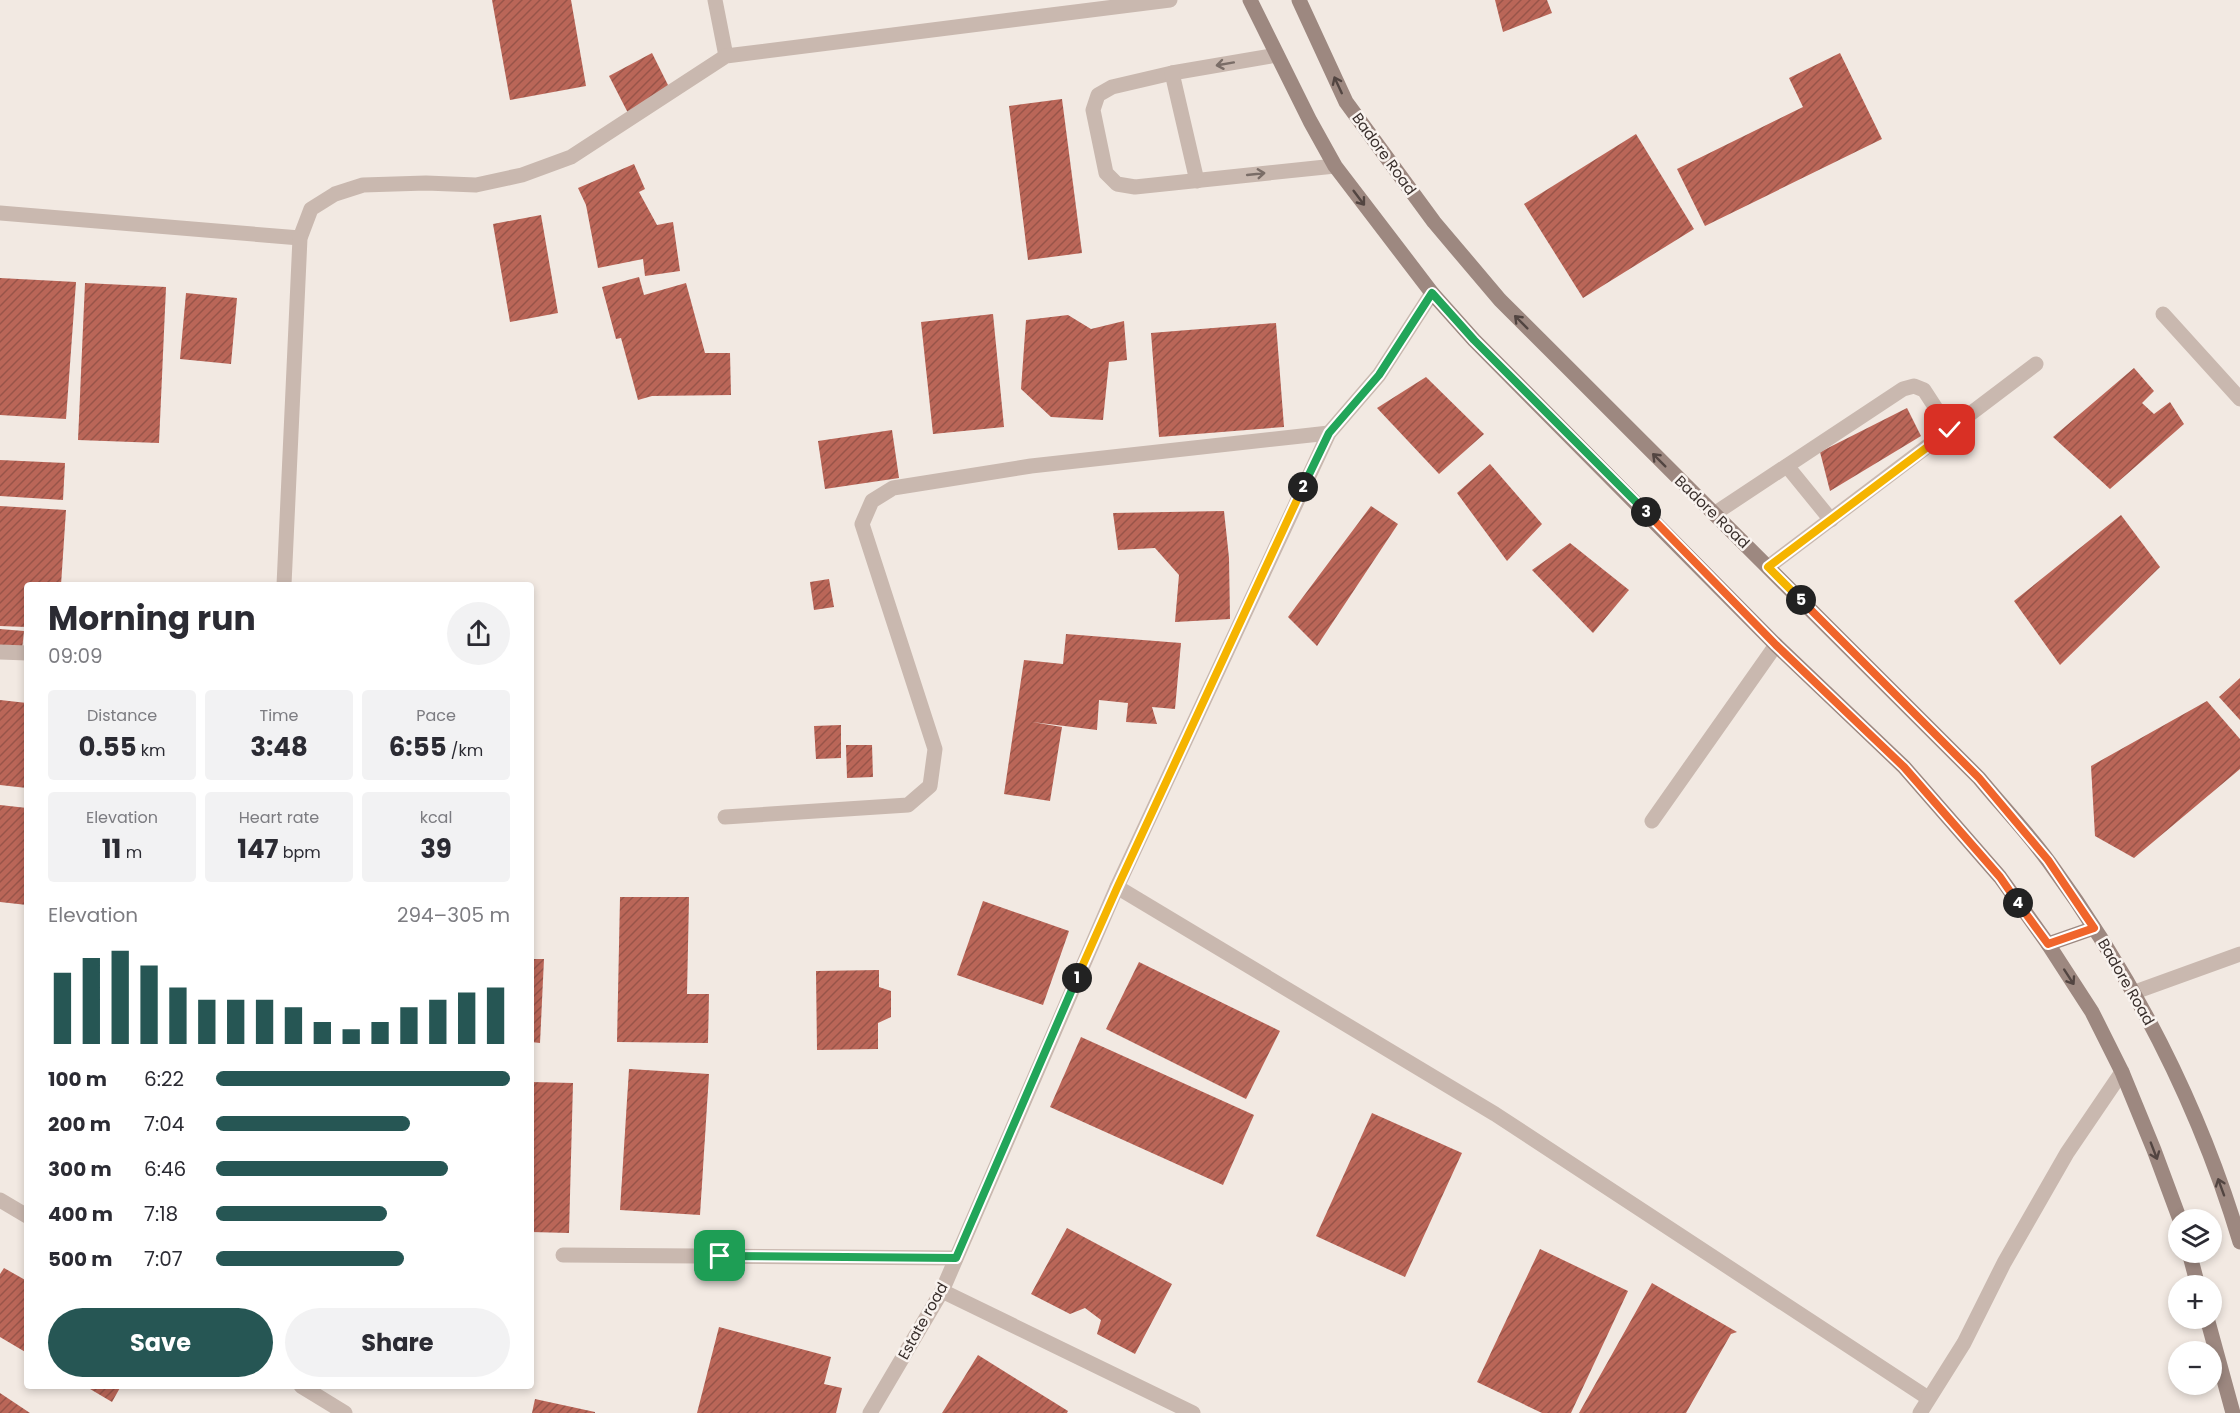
<!DOCTYPE html>
<meta charset="utf-8">
<style>
:root{--surface:#fff;--page:#f2f2f3;--text:#2b2b33;--muted:#7c7c81;--accent:#265654}
body{margin:0;font-family:Poppins,sans-serif;background:var(--page);color:var(--text);height:100vh;display:flex;flex-direction:column;font-size:22px;white-space:nowrap}
*{box-sizing:border-box;margin:0}
p{font-size:20px;color:var(--muted)}
.icon{flex:none;width:33px;height:33px;fill:none;stroke:currentColor;stroke-width:2;stroke-linecap:round;stroke-linejoin:round}
.map{position:relative;flex:1;overflow:hidden}
.sheet{position:absolute;left:24px;top:582px;width:510px;height:807px;display:flex;flex-direction:column;background:var(--surface);border-radius:6px;box-shadow:0 3px 9px #0003}
.sheet>*{flex:none}
.buttons{position:absolute;left:2168px;top:1209px;display:grid;gap:12px}
.buttons a{display:grid;place-items:center;width:54px;height:54px;border-radius:50%;background:var(--surface);box-shadow:0 3px 9px #0003;font-size:30px}
.pin{position:absolute;display:grid;place-items:center;width:51px;height:51px;color:#fff;margin:-26px;border-radius:12px;box-shadow:0 3px 9px #0006}
.km{position:absolute;width:30px;height:30px;margin:-15px;border-radius:50%;background:#222;color:#fff;font-size:16px;line-height:30px;text-align:center}
.round{display:grid;place-items:center;flex:none;width:63px;height:63px;border-radius:32px;background:var(--page)}
.overview{display:flex;align-items:center;justify-content:space-between;height:102px;padding:0 24px}
h1{font-size:33px;font-weight:700;line-height:45px}
.figures{display:grid;grid-template-columns:repeat(3,1fr);gap:9px;height:102px;padding:6px 24px}
.figures div{display:grid;align-content:center;border-radius:6px;background:var(--page);text-align:center}
.figures b{font-size:26px;font-weight:700}
.figures small{font-size:16px;font-weight:400}
.figures p{font-size:16px}
.chart{height:168px;padding:12px 24px}
.chart p{display:flex;justify-content:space-between}
.chart svg{width:100%;height:108px;margin-top:6px;stroke:var(--accent);stroke-width:6}
.primary-button{display:flex;gap:12px;margin-top:auto;padding:12px 24px}
.primary-button a{flex:1;height:69px;border-radius:36px;background:var(--accent);color:#fff;font-size:24px;font-weight:700;line-height:69px;text-align:center}
.primary-button a+a{background:var(--page);color:var(--text)}
ul{padding:0 24px;list-style:none;font-size:20px}
li{display:grid;grid-template-columns:96px 72px 1fr;align-items:center;height:45px}
li i{height:15px;border-radius:8px;background:var(--accent)}
.map>svg:first-child{display:block}
</style>
<div class="map">
<svg width="2240" height="1413" viewBox="0 0 2240 1413">
<defs>
<pattern id="building-hatch" width="6" height="6" patternUnits="userSpaceOnUse" patternTransform="scale(1.5)"><rect width="6" height="6" fill="#ba6658"/><path d="M-1 1l2-2M0 6l6-6M5 7l2-2" fill="none" stroke="#985449"/></pattern>
</defs>
<rect width="100%" height="100%" fill="#f2e9e2"/>
<g fill="url(#building-hatch)">
<path d="M492 0H571L586 86 510 100Z"/>
<path d="M1495 0H1547L1552 13 1503 32Z"/>
<path d="M652 53 671 91 628 113 609 76Z"/>
<path d="M1840 53 1882 139 1705 226 1677 169 1803 107 1789 78Z"/>
<path d="M1062 99 1082 253 1028 260 1009 106Z"/>
<path d="M1636 134 1694 229 1583 298 1524 204Z"/>
<path d="M634 164 645 189 639 192 657 225 673 222 680 271 645 276 643 259 598 268 586 205 578 188Z"/>
<path d="M541 215 558 313 510 322 493 224Z"/>
<path d="M639 277 644 295 686 283 705 353H730L731 395 652 396 638 400 621 338 616 339 602 287Z"/>
<path d="M0 278 76 282 66 419 0 415Z"/>
<path d="M85 283 166 287 159 443 78 440Z"/>
<path d="M186 293 237 298 231 364 180 359Z"/>
<path d="M993 314 1004 427 933 434 921 322Z"/>
<path d="M1068 315 1091 329 1124 321 1127 360 1109 362 1103 420 1051 417 1021 389 1026 320Z"/>
<path d="M1276 323 1284 427 1159 437 1151 333Z"/>
<path d="M2134 368 2154 391 2142 403 2154 414 2170 402 2184 424 2110 489 2053 437Z"/>
<path d="M1426 377 1484 434 1439 474 1377 408Z"/>
<path d="M1907 408 1921 436 1830 491 1820 452Z"/>
<path d="M892 430 899 478 825 489 818 441Z"/>
<path d="M0 460 65 463 63 500 0 496Z"/>
<path d="M1490 464 1542 524 1507 561 1457 493Z"/>
<path d="M0 506 66 510 61 585H27V627L0 626Z"/>
<path d="M1371 506 1398 524 1317 646 1288 617Z"/>
<path d="M1224 511 1229 558 1230 619 1175 622 1179 575 1155 548 1118 550 1113 513Z"/>
<path d="M2121 515 2160 567 2060 665 2014 601Z"/>
<path d="M1570 543 1629 590 1593 633 1532 570Z"/>
<path d="M829 579 834 607 814 610 810 582Z"/>
<path d="M0 629 24 631 22 650 0 648Z"/>
<path d="M1066 634 1181 643 1175 709 1152 707 1157 724 1126 722 1128 703 1099 700 1097 730 1032 722 1062 727 1050 801 1004 794 1024 660 1063 664Z"/>
<path d="M2240 678V720L2219 697Z"/>
<path d="M0 700 27 703V788L0 785Z"/>
<path d="M2207 701 2240 739V769L2134 858 2095 836 2091 766Z"/>
<path d="M841 725V758L816 759 814 726Z"/>
<path d="M846 745H872L873 777 847 778Z"/>
<path d="M0 805 27 808V905L0 902Z"/>
<path d="M620 897H689L687 994H709L708 1043 617 1042Z"/>
<path d="M983 901 1069 931 1043 1005 957 975Z"/>
<path d="M531 959H544L540 1043 531 1042Z"/>
<path d="M1139 962 1280 1031 1246 1099 1106 1029Z"/>
<path d="M879 970V987L891 991V1017L878 1023V1049L817 1050 816 971Z"/>
<path d="M1081 1037 1254 1115 1223 1185 1050 1107Z"/>
<path d="M629 1069 709 1074 700 1215 620 1210Z"/>
<path d="M531 1082 573 1083 569 1233 531 1232Z"/>
<path d="M1372 1113 1462 1153 1405 1277 1316 1236Z"/>
<path d="M1067 1228 1172 1284 1135 1354 1097 1334 1101 1320 1085 1308 1070 1314 1031 1294Z"/>
<path d="M1540 1249 1628 1291 1571 1413H1542L1477 1382Z"/>
<path d="M4 1268 27 1281V1353L0 1337V1274Z"/>
<path d="M1652 1283 1737 1332 1731 1334 1686 1413H1579Z"/>
<path d="M719 1327 831 1357 824 1384 842 1388 836 1413H697Z"/>
<path d="M978 1355 1068 1411 1067 1413H942Z"/>
<path d="M85 1386H121L112 1402Z"/>
<path d="M0 1393 30 1413H0Z"/>
<path d="M535 1399 595 1412V1413H532Z"/>
</g>
<g fill="none" stroke-linecap="round" stroke-linejoin="round">
<g stroke="#c9b8af" stroke-width="15">
<path d="M1277 55 1172 73 1112 87 1098 95 1093 110 1106 173 1117 184 1135 187 1335 166"/>
<path d="M1172 73 1197 181"/>
<path d="M1787 466 1831 520"/>
<path d="M1714 514 1903 389 1914 386 1924 390 1950 430"/>
<path d="M1768 567 2036 364"/>
<path d="M1652 821 1776 645"/>
</g>
<g stroke="#c9b8af" stroke-width="15">
<path d="M715 0 726 56"/>
<path d="M0 213 300 238"/>
<path d="M2163 314 2240 399"/>
<path d="M284 585 300 238 311 209 335 194 363 185 426 183 476 185 522 175 571 157 726 56 1170 0"/>
<path d="M0 652 27 653"/>
<path d="M725 817 908 805 930 786 935 749 862 524 872 501 893 488 1031 466 1329 433"/>
<path d="M1117 887 1495 1114 1928 1398"/>
<path d="M2135 992 2240 954"/>
<path d="M0 1200 27 1216"/>
<path d="M563 1255 956 1258"/>
<path d="M942 1291 1193 1413"/>
<path d="M301 1386 345 1413"/>
<path d="M870 1413 942 1291 1117 887 1329 433 1379 375 1432 293"/>
<path d="M1920 1413 1964 1343 2004 1263 2067 1153 2122 1072"/>
</g>
<g stroke="#9d8880" stroke-width="15">
<path d="M1250 0 1310 121 1335 166 1432 293 1474 340 1776 645 1904 767 2000 877 2048 944 2092 1012 2122 1072 2154 1150 2180 1220"/>
<path d="M1299 0 1346 102 1434 222 1500 300 1979 778C2002 806 2028 833 2049 862 2133 977 2199 1105 2240 1242"/>
<path d="M2048 944 2094 928"/>
<path d="M2189 1252 2198 1286"/>
<path d="M2207 1318 2233 1413"/>
</g>
</g>
<defs><path id="oneway-shaft" d="M-6 0H5M1.5-3L5.5 0L1.5 3" fill="none" stroke-width="1.6" stroke-linecap="round" stroke-linejoin="round" transform="scale(1.5)"/></defs>
<g stroke="#7a6d67">
<use href="#oneway-shaft" transform="translate(1225 64) rotate(170)"/>
<use href="#oneway-shaft" transform="translate(1256 174) rotate(-6)"/>
</g>
<g stroke="#524541">
<use href="#oneway-shaft" transform="translate(1338 85) rotate(-115)"/>
<use href="#oneway-shaft" transform="translate(1359 198) rotate(53)"/>
<use href="#oneway-shaft" transform="translate(1521 322) rotate(-135)"/>
<use href="#oneway-shaft" transform="translate(1659 460) rotate(-135)"/>
<use href="#oneway-shaft" transform="translate(2069 977) rotate(57)"/>
<use href="#oneway-shaft" transform="translate(2154 1151) rotate(69)"/>
<use href="#oneway-shaft" transform="translate(2221 1187) rotate(-110)"/>
</g>
<g fill="none" stroke-linecap="round" stroke-linejoin="round">
<defs>
<path id="split-1" d="M720 1256 956 1258 1077 978"/>
<path id="split-2" d="M1077 978 1117 888 1303 487"/>
<path id="split-3" d="M1303 487 1329 433 1379 375 1432 293 1474 340 1646 512"/>
<path id="split-4" d="M1646 512 1776 645 1904 767 2000 877 2018 903"/>
<path id="split-5" d="M1801 600 1979 778 2048 860 2094 928 2048 944 2018 903"/>
<path id="split-6" d="M1801 600 1768 567 1950 430"/>
</defs>
<use href="#split-1" stroke="#fff" stroke-width="12"/>
<use href="#split-2" stroke="#fff" stroke-width="12"/>
<use href="#split-3" stroke="#fff" stroke-width="12"/>
<use href="#split-4" stroke="#fff" stroke-width="12"/>
<use href="#split-5" stroke="#fff" stroke-width="12"/>
<use href="#split-6" stroke="#fff" stroke-width="12"/>
<use href="#split-1" stroke="#22a559" stroke-width="8"/>
<use href="#split-2" stroke="#f5b400" stroke-width="8"/>
<use href="#split-3" stroke="#22a559" stroke-width="8"/>
<use href="#split-4" stroke="#f0652b" stroke-width="8"/>
<use href="#split-5" stroke="#f0652b" stroke-width="8"/>
<use href="#split-6" stroke="#f5b400" stroke-width="8"/>
</g>
<g text-anchor="middle" stroke-width="5" stroke-linejoin="round" paint-order="stroke">
<g font-size="15" fill="#392f2c" stroke="#f9f3ef">
<text transform="translate(1384 154) rotate(54)" y="5">Badore Road</text>
<text transform="translate(1712 512) rotate(44)" y="5">Badore Road</text>
<text transform="translate(2126 982) rotate(60)" y="5">Badore Road</text>
<text transform="translate(923 1321) rotate(-61)" y="5">Estate road</text>
</g>
</g>
</svg>
<div class="buttons">
<a><svg class="icon" aria-label="layers" viewBox="0 0 24 24"><path d="M12 4l9 5-9 5-9-5zM3 14l9 5 9-5"/></svg></a>
<a>+</a>
<a>−</a>
</div>
<div class="pin" style="left:720px;top:1256px;background:#1e9e55"><svg class="icon" aria-label="arrive" viewBox="0 0 24 24"><path d="M6 21V4h12l-3 4 3 4H6"/></svg></div>
<div class="pin" style="left:1950px;top:430px;background:#d93025"><svg class="icon" aria-label="check" viewBox="0 0 24 24"><path d="M5 12l5 5 9-10"/></svg></div>
<b class="km" style="left:1077px;top:978px">1</b>
<b class="km" style="left:1303px;top:487px">2</b>
<b class="km" style="left:1646px;top:512px">3</b>
<b class="km" style="left:2018px;top:903px">4</b>
<b class="km" style="left:1801px;top:600px">5</b>
<section class="sheet">
<div class="overview"><div><h1>Morning run</h1><p>09:09</p></div><a class="round"><svg class="icon" aria-label="share" viewBox="0 0 24 24"><path d="M12 15V3M7 8l5-5 5 5M5 13v7h14v-7"/></svg></a></div>
<div class="figures">
<div><p>Distance</p><b>0.55<small> km</small></b></div>
<div><p>Time</p><b>3:48</b></div>
<div><p>Pace</p><b>6:55<small> /km</small></b></div>
</div>
<div class="figures">
<div><p>Elevation</p><b>11<small> m</small></b></div>
<div><p>Heart rate</p><b>147<small> bpm</small></b></div>
<div><p>kcal</p><b>39</b></div>
</div>
<div class="chart"><p><span>Elevation</span>294–305 m</p>
<svg viewBox="0 0 160 44" preserveAspectRatio="none"><path d="M5 44V15M15 44V9M25 44V6M35 44V12M45 44V21M55 44V26M65 44V26M75 44V26M85 44V29M95 44V35M105 44V38M115 44V35M125 44V29M135 44V26M145 44V23M155 44V21"/></svg>
</div>
<ul>
<li><b>100 m</b>6:22<i style="width:100%"></i></li>
<li><b>200 m</b>7:04<i style="width:66%"></i></li>
<li><b>300 m</b>6:46<i style="width:79%"></i></li>
<li><b>400 m</b>7:18<i style="width:58%"></i></li>
<li><b>500 m</b>7:07<i style="width:64%"></i></li>
</ul>
<div class="primary-button"><a>Save</a><a>Share</a></div>
</section>
</div>
